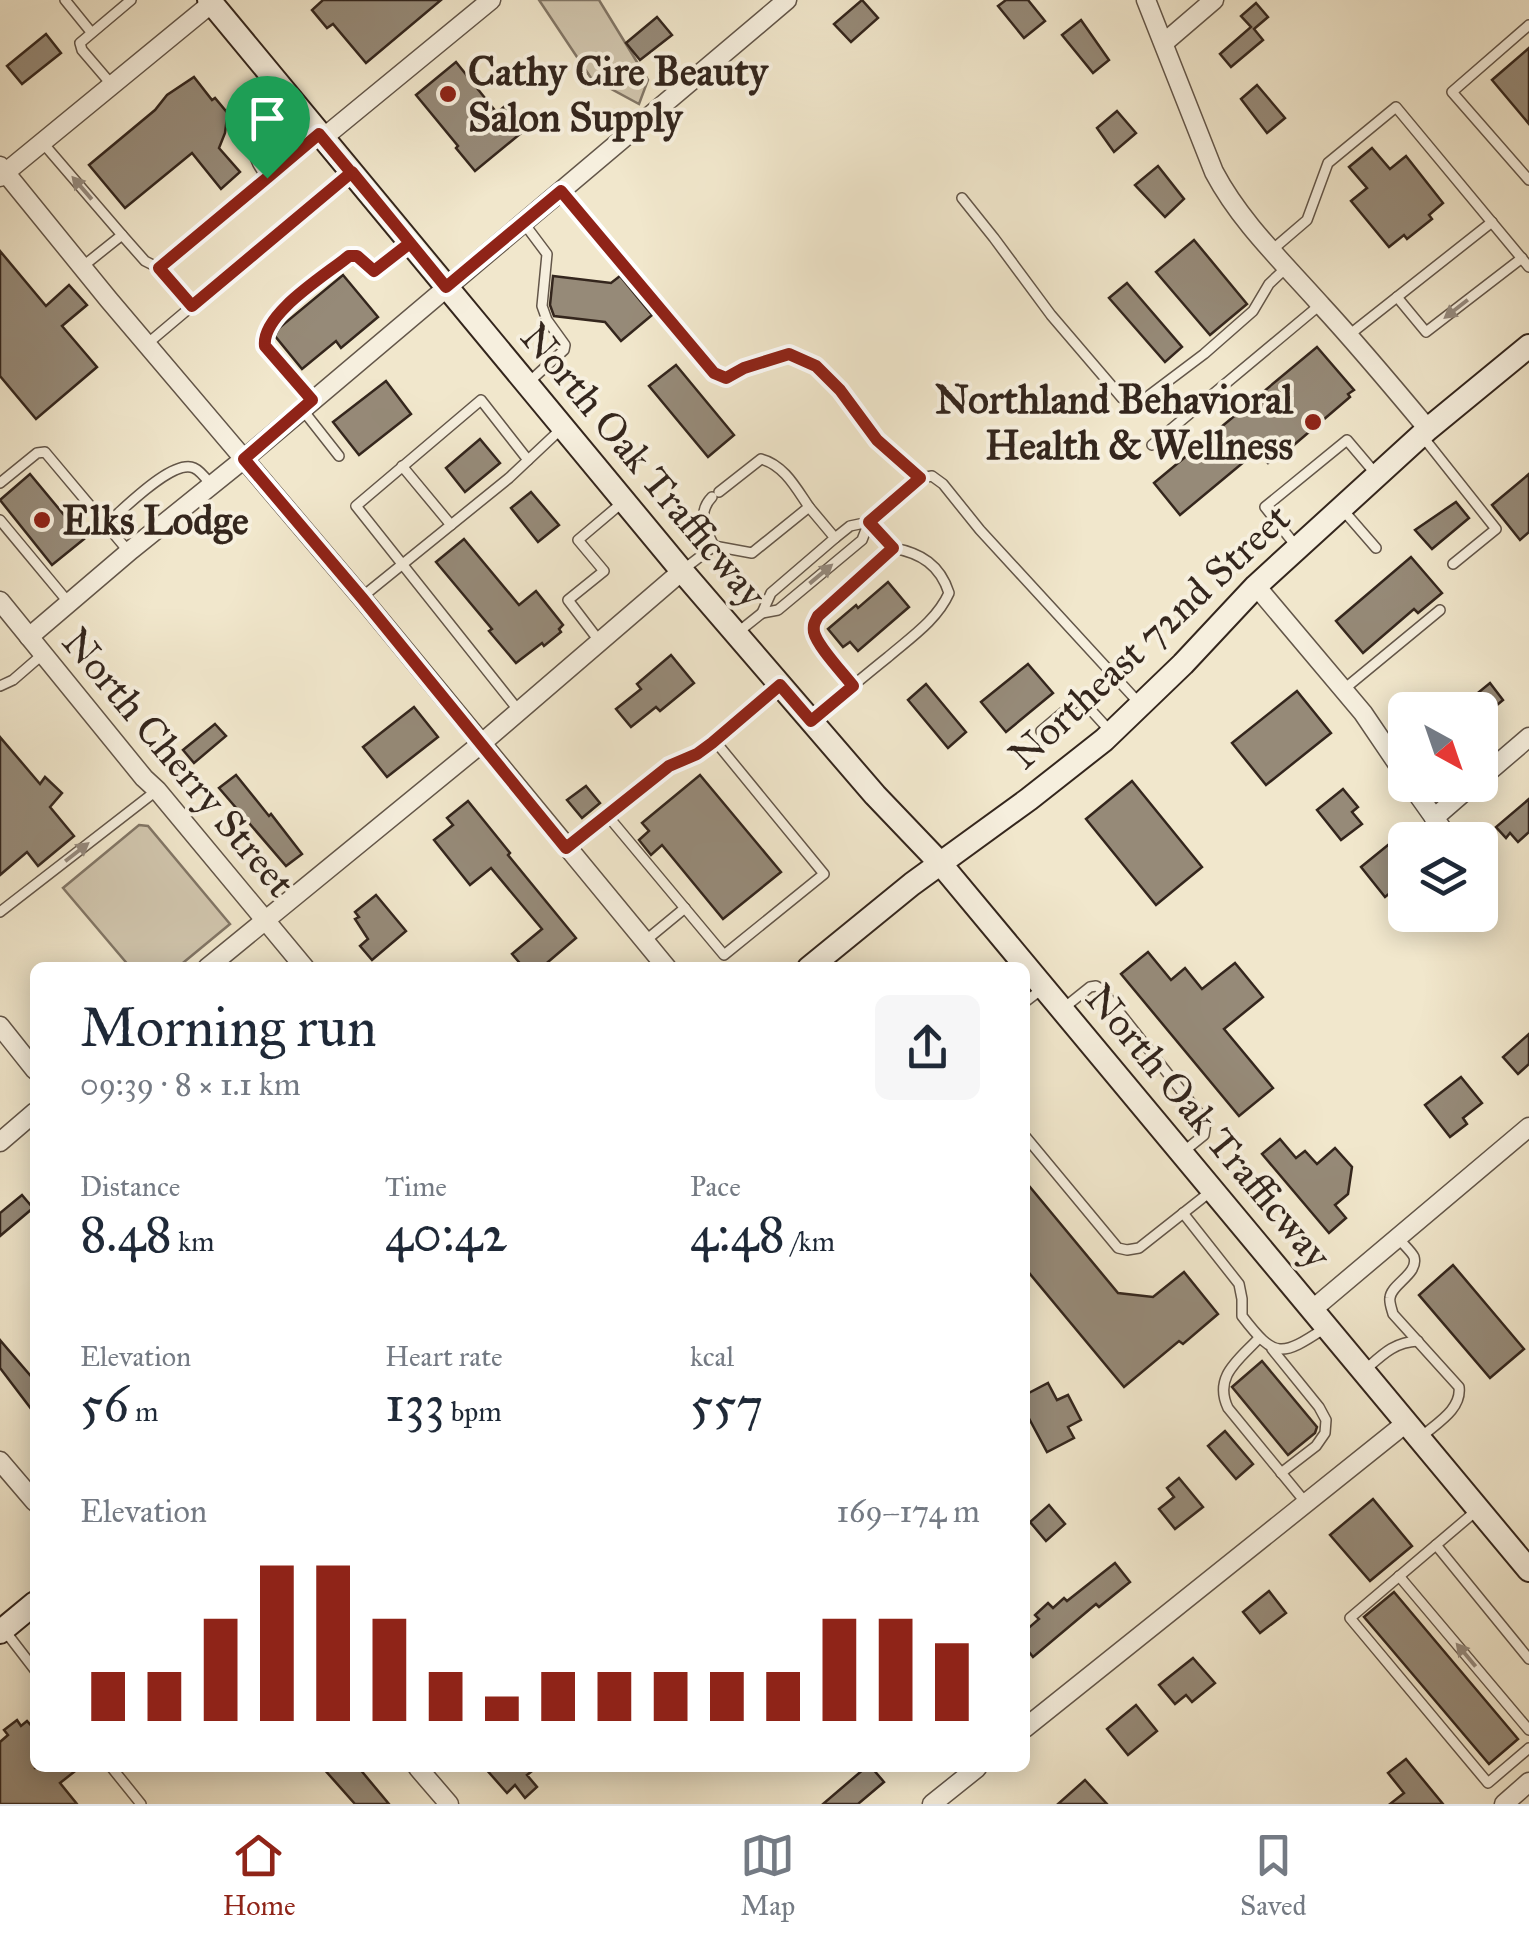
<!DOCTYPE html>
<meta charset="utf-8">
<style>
:root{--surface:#fff;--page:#f6f6f7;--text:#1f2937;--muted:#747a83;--line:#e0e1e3;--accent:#8f2418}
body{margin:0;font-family:"IM FELL Great Primer",serif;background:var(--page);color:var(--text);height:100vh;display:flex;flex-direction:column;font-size:38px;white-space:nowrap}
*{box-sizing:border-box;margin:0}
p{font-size:32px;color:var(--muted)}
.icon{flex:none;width:55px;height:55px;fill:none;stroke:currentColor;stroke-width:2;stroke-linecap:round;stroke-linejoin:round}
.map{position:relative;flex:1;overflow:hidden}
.details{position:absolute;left:30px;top:962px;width:1000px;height:810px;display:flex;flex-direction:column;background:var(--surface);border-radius:15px;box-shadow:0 5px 25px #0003}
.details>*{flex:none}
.needle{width:65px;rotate:140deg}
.controls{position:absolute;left:1388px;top:692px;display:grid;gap:20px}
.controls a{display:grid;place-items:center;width:110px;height:110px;border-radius:15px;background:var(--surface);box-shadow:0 5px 25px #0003;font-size:50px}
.pin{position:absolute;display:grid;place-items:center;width:85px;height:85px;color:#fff;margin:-102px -42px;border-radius:50% 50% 50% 0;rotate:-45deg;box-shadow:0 0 10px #0007}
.pin .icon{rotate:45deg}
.round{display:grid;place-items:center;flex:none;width:105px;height:105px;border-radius:15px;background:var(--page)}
.headline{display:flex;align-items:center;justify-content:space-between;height:170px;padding:0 50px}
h1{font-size:55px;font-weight:600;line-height:75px}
.stats{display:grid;grid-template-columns:repeat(3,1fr);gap:15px;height:170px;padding:10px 50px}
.stats div{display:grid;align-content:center}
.stats b{font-size:50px;font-weight:600}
.stats small{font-size:28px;font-weight:400}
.stats p{font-size:28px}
.chart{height:280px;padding:20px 50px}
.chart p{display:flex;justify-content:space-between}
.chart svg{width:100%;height:180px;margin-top:10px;stroke:var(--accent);stroke-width:6}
.menu{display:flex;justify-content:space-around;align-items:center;height:140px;border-top:2px solid var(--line);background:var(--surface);font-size:28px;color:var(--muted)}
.menu a{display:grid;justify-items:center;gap:5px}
.menu .on{color:var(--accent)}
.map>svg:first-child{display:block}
</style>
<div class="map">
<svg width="1529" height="1804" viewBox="0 0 1529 1804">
<rect width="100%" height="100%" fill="#f1e7cc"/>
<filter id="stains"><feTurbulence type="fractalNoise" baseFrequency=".002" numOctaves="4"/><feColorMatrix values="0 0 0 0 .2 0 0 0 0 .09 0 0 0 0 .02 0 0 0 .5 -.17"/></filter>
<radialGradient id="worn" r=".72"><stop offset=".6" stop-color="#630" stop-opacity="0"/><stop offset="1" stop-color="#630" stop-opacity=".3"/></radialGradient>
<g fill="#d1c6ae" stroke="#827666" stroke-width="2.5">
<path d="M539 0H599L648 80 639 104 591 78Z"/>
<path d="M139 825 148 826 230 924 178 967H130L63 888Z"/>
</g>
<g fill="#968a78" stroke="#34261d" stroke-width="2.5">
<path d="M323 0H441L366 63 333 24 327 28 312 10Z"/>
<path d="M862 0 878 18 851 42 834 24Z"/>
<path d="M1006 0H1028L1045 21 1024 38 998 6Z"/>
<path d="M1256 3 1268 17 1254 29 1263 40 1231 67 1220 54 1251 27 1241 16Z"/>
<path d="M657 17 672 35 640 60 626 43Z"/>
<path d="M1081 20 1109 60 1093 73 1062 35Z"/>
<path d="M46 34 61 53 22 84 7 66Z"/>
<path d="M1529 48V124L1492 80Z"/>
<path d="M456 62 497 113 506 105 526 129 475 171 456 148 458 146 416 95Z"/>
<path d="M194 77 212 100 215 98 230 116 227 118 225 133 219 148 240 172 221 189 192 153 125 208 89 165 155 110 167 95Z"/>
<path d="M1257 85 1285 118 1267 133 1241 99Z"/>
<path d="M1117 111 1136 133 1114 152 1097 128Z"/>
<path d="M1372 148 1390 169 1406 156 1443 203 1429 215 1432 219 1407 239 1404 235 1389 247 1351 201 1367 188 1349 167Z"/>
<path d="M1158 166 1184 199 1165 217 1135 185Z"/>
<path d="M1194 240 1247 304 1210 335 1156 272Z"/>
<path d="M0 251 46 306 69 285 87 305 62 326 97 367 36 419 0 376Z"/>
<path d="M343 275 378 317 341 348 336 341 302 369 275 336 279 328Z"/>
<path d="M553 276 611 283 620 276 652 315 621 341 605 322 554 316 550 305Z"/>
<path d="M1127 283 1182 347 1165 362 1109 298Z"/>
<path d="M1317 347 1354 390 1348 394 1350 397 1281 456 1279 454 1268 463 1257 451 1180 515 1154 483Z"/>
<path d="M676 365 734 435 708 457 649 386Z"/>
<path d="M386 381 411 414 359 455 333 422Z"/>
<path d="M480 439 500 463 465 492 446 468Z"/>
<path d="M30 474 84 539 52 565 0 500Z"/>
<path d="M1529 474V532L1520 540 1492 505Z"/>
<path d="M531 492 559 525 538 542 511 508Z"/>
<path d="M1456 502 1469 518 1432 549 1415 530Z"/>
<path d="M464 539 519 605 536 591 563 625 559 629 561 632 544 646 542 643 516 663 489 631 492 629 436 562Z"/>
<path d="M1411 557 1442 593 1418 613 1414 609 1363 653 1336 621Z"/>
<path d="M888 582 909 607 858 651 850 642 843 647 828 629 856 605 858 608Z"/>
<path d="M671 655 694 683 660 711 656 707 631 727 616 709 641 689 637 684Z"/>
<path d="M1028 664 1053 693 1006 732 981 702Z"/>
<path d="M1490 683 1503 700 1480 719V710H1457Z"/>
<path d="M926 684 966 732 948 748 908 700Z"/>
<path d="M1297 691 1331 733 1266 785 1232 743Z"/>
<path d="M414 707 438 737 387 777 363 747Z"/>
<path d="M215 724 226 736 194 763 183 750Z"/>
<path d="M0 737 40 784 45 777 62 793 50 807 74 836 38 866 27 852 0 875Z"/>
<path d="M236 775 269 816 271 814 302 854 286 866 219 788Z"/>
<path d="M700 775 781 872 723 919 662 845 651 855 639 840 649 831 642 823Z"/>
<path d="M1132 781 1202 867 1156 905 1086 819Z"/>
<path d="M586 786 600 803 582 818 567 800Z"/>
<path d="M1343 789 1358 807 1352 812 1362 824 1341 840 1317 810Z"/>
<path d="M1529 799V832L1518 842 1510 833 1506 838 1496 827Z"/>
<path d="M468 801 510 853 508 855 576 938 541 968H524L512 954 542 929 491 868 470 885 434 840 453 825 447 818Z"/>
<path d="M1388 845 1405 866V903L1395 889 1385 897 1361 867Z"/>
<path d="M376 895 406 931 372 960 360 946 368 939 355 919 359 917 355 912Z"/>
<path d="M1148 952 1171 980 1185 968 1202 989 1235 963 1263 997 1224 1029 1273 1088 1239 1116 1121 974Z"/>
<path d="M1529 1034V1064L1518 1074 1503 1057Z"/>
<path d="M1461 1077 1482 1103 1463 1118 1467 1124 1450 1137 1425 1105Z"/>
<path d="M1280 1139 1296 1158 1305 1151 1317 1164 1335 1148 1352 1167 1348 1194 1335 1205 1346 1218 1329 1233 1262 1154Z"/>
<path d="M1025 1181 1118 1293 1153 1297 1184 1272 1218 1314 1183 1344 1179 1341 1124 1387 1025 1268Z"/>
<path d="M22 1195 33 1208 0 1236V1213Z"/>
<path d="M1453 1265 1524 1349 1490 1378 1419 1295Z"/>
<path d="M0 1340 35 1381V1414L0 1368Z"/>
<path d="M1262 1361 1317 1427 1315 1433 1288 1455 1232 1387Z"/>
<path d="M1048 1383 1057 1400 1068 1395 1081 1420 1068 1427 1074 1438 1047 1452 1025 1411V1395Z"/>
<path d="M1225 1431 1253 1464 1236 1479 1208 1446Z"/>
<path d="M1179 1478 1203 1507 1175 1529 1159 1509 1174 1497 1167 1488Z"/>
<path d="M1373 1499 1412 1546 1370 1581 1330 1535Z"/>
<path d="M1049 1505 1065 1524 1046 1541 1030 1522Z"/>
<path d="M1115 1563 1130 1582 1099 1607 1096 1604 1033 1657 1025 1647V1631L1039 1619 1035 1615 1048 1603 1053 1608 1064 1598 1067 1601Z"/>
<path d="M1269 1591 1286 1613 1260 1633 1243 1612Z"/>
<path d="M1394 1592 1518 1739 1489 1764 1364 1617Z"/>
<path d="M1193 1658 1215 1683 1192 1702 1186 1695 1175 1704 1159 1685Z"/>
<path d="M1136 1705 1157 1731 1128 1755 1107 1729Z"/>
<path d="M17 1720 21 1726 27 1721 35 1730V1768H79L60 1783 77 1804H0V1742L8 1735 4 1730Z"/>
<path d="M1406 1759 1443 1804H1390L1404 1793 1388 1773Z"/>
<path d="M323 1768H359L389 1804H355Z"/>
<path d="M485 1768H536L527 1775 537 1787 525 1798 515 1785 507 1793Z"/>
<path d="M865 1768H872L884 1782 858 1804H823Z"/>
<path d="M1085 1780 1107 1804H1058Z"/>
</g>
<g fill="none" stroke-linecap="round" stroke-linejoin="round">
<defs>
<g id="lane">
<path d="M65 0 91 32"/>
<path d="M1529 25 1452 92 1529 180"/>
<path d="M112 85 82 50 80 43 131 0"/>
<path d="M42 142 122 235"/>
<path d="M267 177C237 144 265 123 288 97"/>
<path d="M561 191 714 373 726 378 744 368 789 355 816 366 841 390 877 440 920 478"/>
<path d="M962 198 994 238 1051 315 1122 398 1135 406 1204 354 1253 311 1269 284 1287 267"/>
<path d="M523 222 547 254 542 306 547 320 565 345 564 350 529 382"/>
<path d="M1272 250 1307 220 1328 163 1396 107 1529 267"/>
<path d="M82 267 122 235 145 261 159 268"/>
<path d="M1397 297 1426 332 1522 258"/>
<path d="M192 306 350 174"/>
<path d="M1349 335 1492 222"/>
<path d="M147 344 192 306 159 268 317 135"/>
<path d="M312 400 265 346C261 314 326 275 349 256H357L374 271 410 243"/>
<path d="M302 409 339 456"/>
<path d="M1423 437 1496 529 1453 564"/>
<path d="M1152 445 1321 304"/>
<path d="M402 466 451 525"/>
<path d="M0 483 37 453 45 452 129 552"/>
<path d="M719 492 761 459C784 465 796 488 809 507"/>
<path d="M712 497C697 512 705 529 714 546"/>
<path d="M1343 510 1376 548"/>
<path d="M0 520 69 603"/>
<path d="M869 522 893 548"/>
<path d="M113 531 111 523 114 517C129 504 174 459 194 468 201 471 207 480 211 485"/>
<path d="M1296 546 1265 507 1347 440 1375 473"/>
<path d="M684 569 714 546 752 553 809 507 835 538"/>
<path d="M362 597 509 478 560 430"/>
<path d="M762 613 778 610 862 540 869 522 920 478 932 476 943 484 980 530 1139 703"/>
<path d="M737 633 762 613 771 593 835 538 850 526 869 522"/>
<path d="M600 642 568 600 604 571 578 540 623 502"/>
<path d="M0 686 13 680 43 654"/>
<path d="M1343 690 1440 610"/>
<path d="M519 711 356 506 481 400 528 460"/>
<path d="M813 719C838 698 863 677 888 657 910 638 937 620 949 593 940 565 921 553 893 548L818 616C815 622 813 624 814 632 817 647 843 673 853 686"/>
<path d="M1041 731 1080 698 1110 731"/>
<path d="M607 815 724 955 824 874 715 741"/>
<path d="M568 846 669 766 697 754 712 743 778 687"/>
<path d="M0 912 156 791"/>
<path d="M645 941 685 908"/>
<path d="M1025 1002 1042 989"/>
<path d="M1065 1007 1090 987 1096 986 1101 989 1206 1122 1204 1135 1183 1152"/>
<path d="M1025 1136 1118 1248 1127 1250 1139 1248 1210 1192"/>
<path d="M1183 1213 1239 1284 1242 1299V1316C1275 1359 1281 1357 1325 1328"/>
<path d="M1398 1238C1402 1243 1412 1252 1414 1257 1419 1274 1391 1284 1390 1298 1389 1302 1392 1310 1393 1314L1459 1387C1462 1410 1435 1424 1420 1438"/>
<path d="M1259 1338C1239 1360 1213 1376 1228 1408L1306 1503"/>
<path d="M1272 1349 1319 1407 1326 1420 1325 1433 1316 1446 1281 1473"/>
<path d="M1365 1370C1382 1355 1394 1342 1418 1341"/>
<path d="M1476 1511 1350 1618 1488 1783 1529 1748"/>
<path d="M1436 1545 1529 1659"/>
<path d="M1399 1576 1529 1730"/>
<path d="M5 1631 35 1670"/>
<path d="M112 1768 141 1804"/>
</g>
<g id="street">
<path d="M1146 0 1214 172C1241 223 1283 262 1321 305 1358 345 1393 387 1428 429"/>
<path d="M1165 42 1214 0"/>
<path d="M323 138 491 0"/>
<path d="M0 166 109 300 362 598 667 968"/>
<path d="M0 177 212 3"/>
<path d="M1256 586 1363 713 1405 775"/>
<path d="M0 601 144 778 157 790 305 968"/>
<path d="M29 637 131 550 244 459 787 0"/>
<path d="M1480 779 1529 737"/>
<path d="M1411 785 1450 840"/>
<path d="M1434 818 1472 785"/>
<path d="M1480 879 1487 889"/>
<path d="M207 968 482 743 682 571"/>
<path d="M0 1026 35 1070"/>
<path d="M0 1142 35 1112"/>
<path d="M1313 1309 1529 1127"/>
<path d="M0 1461 35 1502"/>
<path d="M1025 1728 1406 1423"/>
<path d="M418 1768 449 1804"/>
<path d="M932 1804 977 1768"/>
<path d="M1504 1804 1529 1782"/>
</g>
<g id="secondary">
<path d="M209 0 682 571 875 795 940 863 1529 1570"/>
<path d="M809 968 912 884 1029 799 1104 740 1183 664 1256 586 1428 429 1529 346"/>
<path d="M0 1632 35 1603"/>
</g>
</defs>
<use href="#lane" stroke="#635649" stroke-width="12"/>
<use href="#street" stroke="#635649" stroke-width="21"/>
<use href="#secondary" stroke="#34261d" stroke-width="26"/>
<use href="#lane" stroke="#f6efde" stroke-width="9"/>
<use href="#street" stroke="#f6efde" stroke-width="18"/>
<use href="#secondary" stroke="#f6efde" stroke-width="22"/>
</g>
<defs><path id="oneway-solid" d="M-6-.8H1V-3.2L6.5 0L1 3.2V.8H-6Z" transform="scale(2.5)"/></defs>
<g fill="#958a7e">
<use href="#oneway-solid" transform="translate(82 188) rotate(-131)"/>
<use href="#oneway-solid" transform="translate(1456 309) rotate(142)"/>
<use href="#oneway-solid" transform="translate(821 574) rotate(-40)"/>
<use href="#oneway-solid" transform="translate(77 852) rotate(-38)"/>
<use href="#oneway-solid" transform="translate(1466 1655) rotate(-130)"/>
</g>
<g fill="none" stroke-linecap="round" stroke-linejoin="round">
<defs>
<path id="route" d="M267 178 319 134 410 243 374 271 357 256H349C326 275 261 314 265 346L312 400 244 459 362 598 566 848 669 766 697 754 712 743 780 685 811 721 853 686C843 673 817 646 814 632 813 624 815 622 818 616L893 548 869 522 920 478 877 440 840 390 816 366 789 354 744 368 726 378 714 373 561 191 446 287 352 172 192 306 159 268 267 178"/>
</defs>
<use href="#route" stroke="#fff" stroke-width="20"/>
<use href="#route" stroke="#8f2418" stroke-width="12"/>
</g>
<g fill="#8f2418" stroke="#f6efde" stroke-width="4">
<circle cx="448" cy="94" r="10"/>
<circle cx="1313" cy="422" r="10"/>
<circle cx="42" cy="520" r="10"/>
</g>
<g text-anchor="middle" stroke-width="8" stroke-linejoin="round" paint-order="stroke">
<g font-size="40" font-weight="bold" fill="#34261d" stroke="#f6efde" text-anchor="start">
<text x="468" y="85">Cathy Cire Beauty<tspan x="468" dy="46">Salon Supply</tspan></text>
<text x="1293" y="413" text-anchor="end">Northland Behavioral<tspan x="1293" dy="46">Health &amp; Wellness</tspan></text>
<text x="62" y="534">Elks Lodge</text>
</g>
<g font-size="40" fill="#34261d" stroke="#f6efde">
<text transform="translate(644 465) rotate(50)" y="14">North Oak Trafficway</text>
<text transform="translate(1149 636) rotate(-43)" y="14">Northeast 72nd Street</text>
<text transform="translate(179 762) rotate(50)" y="14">North Cherry Street</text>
<text transform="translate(1209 1126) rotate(50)" y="14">North Oak Trafficway</text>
</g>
</g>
<rect width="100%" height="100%" filter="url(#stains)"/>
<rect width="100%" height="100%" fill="url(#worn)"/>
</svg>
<div class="controls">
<a><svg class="needle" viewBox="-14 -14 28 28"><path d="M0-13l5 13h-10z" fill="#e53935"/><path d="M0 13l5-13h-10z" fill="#747a83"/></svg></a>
<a><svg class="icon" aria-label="layers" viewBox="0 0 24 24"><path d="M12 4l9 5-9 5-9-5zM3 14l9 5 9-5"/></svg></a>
</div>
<div class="pin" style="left:267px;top:178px;background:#1e9e55"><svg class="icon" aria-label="arrive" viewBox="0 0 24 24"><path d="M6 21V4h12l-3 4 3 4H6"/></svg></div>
<section class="details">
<div class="headline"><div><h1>Morning run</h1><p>09:39 · 8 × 1.1 km</p></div><a class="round"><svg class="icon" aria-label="share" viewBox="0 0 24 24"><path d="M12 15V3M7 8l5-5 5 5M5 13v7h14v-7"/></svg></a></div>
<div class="stats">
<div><p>Distance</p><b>8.48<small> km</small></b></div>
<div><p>Time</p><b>40:42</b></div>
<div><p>Pace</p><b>4:48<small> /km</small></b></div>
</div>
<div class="stats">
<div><p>Elevation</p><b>56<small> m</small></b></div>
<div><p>Heart rate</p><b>133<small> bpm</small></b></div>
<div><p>kcal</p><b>557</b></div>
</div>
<div class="chart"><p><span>Elevation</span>169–174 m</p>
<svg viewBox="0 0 160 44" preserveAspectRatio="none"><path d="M5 44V32M15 44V32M25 44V19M35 44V6M45 44V6M55 44V19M65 44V32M75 44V38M85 44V32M95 44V32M105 44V32M115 44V32M125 44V32M135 44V19M145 44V19M155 44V25"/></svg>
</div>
</section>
</div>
<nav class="menu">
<a class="on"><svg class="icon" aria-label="home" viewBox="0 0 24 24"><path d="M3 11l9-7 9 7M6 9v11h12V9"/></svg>Home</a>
<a><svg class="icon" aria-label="map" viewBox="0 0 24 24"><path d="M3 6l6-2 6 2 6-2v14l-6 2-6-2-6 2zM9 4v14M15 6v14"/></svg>Map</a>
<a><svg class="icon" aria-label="saved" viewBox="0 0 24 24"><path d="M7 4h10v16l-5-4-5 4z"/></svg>Saved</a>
</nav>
